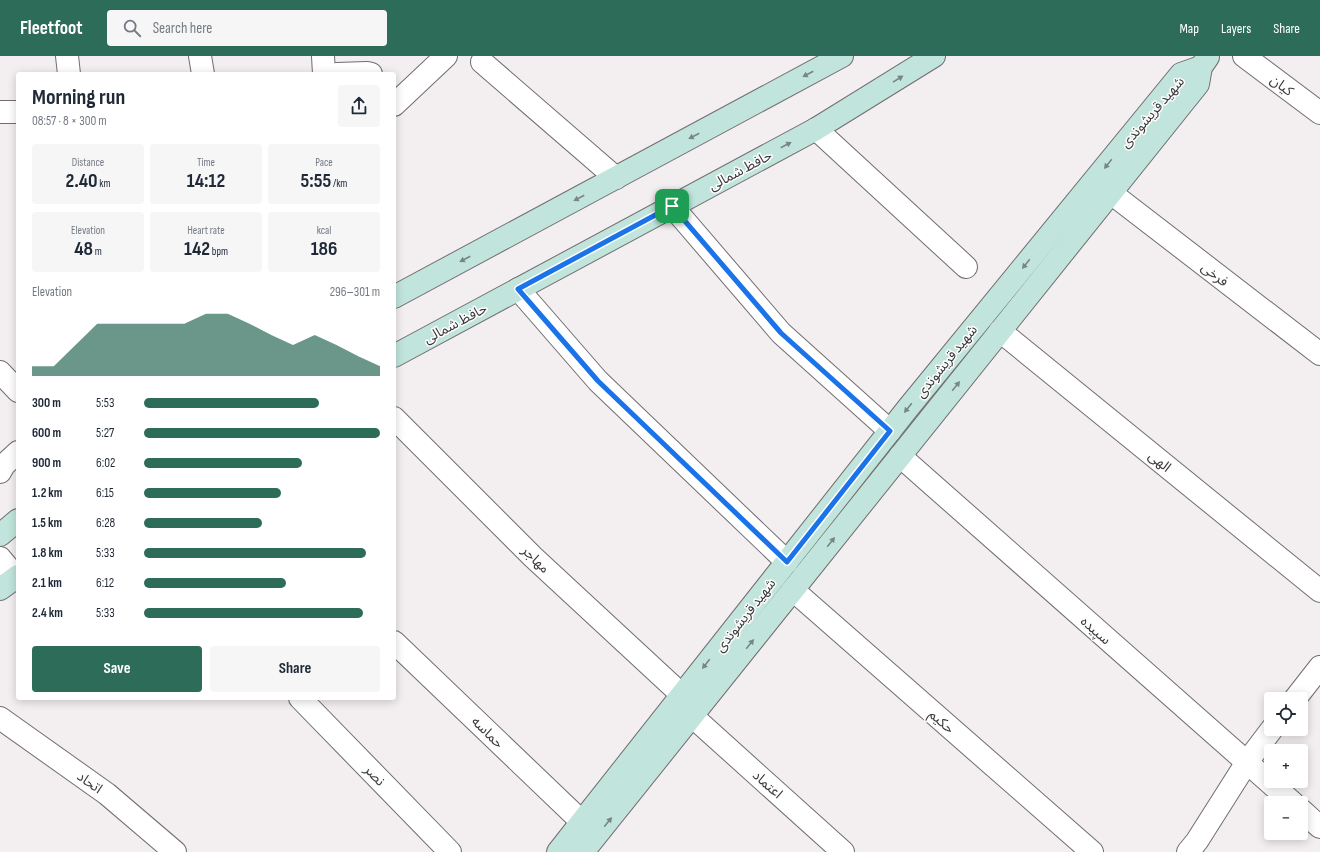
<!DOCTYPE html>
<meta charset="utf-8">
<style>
:root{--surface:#fff;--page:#f6f6f7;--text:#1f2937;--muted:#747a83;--accent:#2c6c59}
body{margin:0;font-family:"Sofia Sans Condensed","Noto Sans Arabic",sans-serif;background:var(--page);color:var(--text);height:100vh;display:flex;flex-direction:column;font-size:15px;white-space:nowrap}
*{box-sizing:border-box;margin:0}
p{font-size:13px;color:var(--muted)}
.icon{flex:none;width:22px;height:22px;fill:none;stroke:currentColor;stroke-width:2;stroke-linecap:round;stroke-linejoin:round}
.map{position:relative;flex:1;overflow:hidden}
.panel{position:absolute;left:16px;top:16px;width:380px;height:628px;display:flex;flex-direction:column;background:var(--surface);border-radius:4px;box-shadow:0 2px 10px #0003}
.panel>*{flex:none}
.buttons{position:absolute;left:1264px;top:636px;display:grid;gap:8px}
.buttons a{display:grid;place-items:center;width:44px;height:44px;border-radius:4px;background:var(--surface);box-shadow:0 2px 10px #0003;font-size:20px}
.pin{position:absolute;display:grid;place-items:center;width:34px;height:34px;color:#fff;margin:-17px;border-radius:8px;box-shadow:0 2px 6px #0006}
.round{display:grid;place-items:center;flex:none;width:42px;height:42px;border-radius:4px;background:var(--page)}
.head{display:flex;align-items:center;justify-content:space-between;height:68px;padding:0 16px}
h1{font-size:22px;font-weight:700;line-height:30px}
.stats{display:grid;grid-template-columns:repeat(3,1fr);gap:6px;height:68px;padding:4px 16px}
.stats div{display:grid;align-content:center;border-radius:4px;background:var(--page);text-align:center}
.stats b{font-size:20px;font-weight:700}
.stats small{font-size:11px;font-weight:400}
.stats p{font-size:11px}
.chart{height:112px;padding:8px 16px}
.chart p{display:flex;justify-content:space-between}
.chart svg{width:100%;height:72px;margin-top:4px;fill:var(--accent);opacity:.7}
.button{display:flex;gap:8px;margin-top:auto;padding:8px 16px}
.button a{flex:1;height:46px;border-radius:4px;background:var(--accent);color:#fff;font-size:16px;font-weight:700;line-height:46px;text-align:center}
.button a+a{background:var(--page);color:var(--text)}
ul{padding:0 16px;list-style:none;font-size:13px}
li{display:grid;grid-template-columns:64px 48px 1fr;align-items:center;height:30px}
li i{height:10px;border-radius:5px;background:var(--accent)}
header{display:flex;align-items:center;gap:24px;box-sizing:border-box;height:56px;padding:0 20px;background:var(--accent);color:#fff}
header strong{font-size:19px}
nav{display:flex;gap:22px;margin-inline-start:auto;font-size:14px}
.search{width:280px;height:36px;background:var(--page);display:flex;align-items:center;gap:10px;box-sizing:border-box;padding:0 14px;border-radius:4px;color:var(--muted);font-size:15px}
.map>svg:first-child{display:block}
</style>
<header>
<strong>Fleetfoot</strong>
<div class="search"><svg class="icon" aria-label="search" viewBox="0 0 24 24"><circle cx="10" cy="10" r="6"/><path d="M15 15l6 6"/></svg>Search here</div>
<nav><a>Map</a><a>Layers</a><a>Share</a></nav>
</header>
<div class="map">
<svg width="1320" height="796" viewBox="0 0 1320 796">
<rect width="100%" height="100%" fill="#f3eef0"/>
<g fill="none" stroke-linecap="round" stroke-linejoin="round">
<defs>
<g id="street">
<path d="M67 0 69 18"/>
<path d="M200 0 203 18"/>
<path d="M323 0 324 18"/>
<path d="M1244 0 1320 57"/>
<path d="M482 6 616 122"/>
<path d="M337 18 367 17 371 18"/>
<path d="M394 49 446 0"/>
<path d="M0 56H18"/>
<path d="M816 73 966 211"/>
<path d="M1111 137 1320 298"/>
<path d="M672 150 781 277 890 375"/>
<path d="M518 233 598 325 787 506"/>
<path d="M1000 275 1320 535"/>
<path d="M0 316 18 335"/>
<path d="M394 362 533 501 682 639"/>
<path d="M900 400 1293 747"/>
<path d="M0 416 4 409 18 396"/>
<path d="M0 502 16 521"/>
<path d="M793 534 1092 796"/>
<path d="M394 586 582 766"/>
<path d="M300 642 450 796"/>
<path d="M1295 643 1320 611"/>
<path d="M692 660 843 796"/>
<path d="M0 662 107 738 175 796"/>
<path d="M1301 754 1320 771"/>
<path d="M1188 796 1197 785 1247 706 1272 673"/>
</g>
<g id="secondary">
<path d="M394 241 842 0"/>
<path d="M394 300 816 73 934 0"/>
<path d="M0 479 18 464"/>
<path d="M0 533 18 520"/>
<path d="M558 796 908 352 1181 18 1201 11"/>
<path d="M583 796 1198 28 1201 11 1208 1"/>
</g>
</defs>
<use href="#street" stroke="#716d6e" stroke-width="24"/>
<use href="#secondary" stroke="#716d6e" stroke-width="24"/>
<use href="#street" stroke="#fff" stroke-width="22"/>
<use href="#secondary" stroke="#c1e5dc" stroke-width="22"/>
</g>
<defs><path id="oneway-solid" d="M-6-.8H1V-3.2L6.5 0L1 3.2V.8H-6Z"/></defs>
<g fill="#778683">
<use href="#oneway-solid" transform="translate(808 18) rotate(152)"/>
<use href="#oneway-solid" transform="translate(898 23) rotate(-32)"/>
<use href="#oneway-solid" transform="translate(694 80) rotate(152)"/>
<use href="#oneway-solid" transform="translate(786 89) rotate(-28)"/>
<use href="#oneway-solid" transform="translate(1108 108) rotate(129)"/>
<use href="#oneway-solid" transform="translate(579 142) rotate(152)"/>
<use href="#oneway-solid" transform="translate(465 203) rotate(152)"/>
<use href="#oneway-solid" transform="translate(1026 208) rotate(129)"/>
<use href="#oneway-solid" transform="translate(956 330) rotate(-51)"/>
<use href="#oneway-solid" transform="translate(908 352) rotate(129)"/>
<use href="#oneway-solid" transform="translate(831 486) rotate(-51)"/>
<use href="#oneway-solid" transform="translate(750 588) rotate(-51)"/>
<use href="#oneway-solid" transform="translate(706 608) rotate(128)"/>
<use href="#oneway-solid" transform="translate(608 766) rotate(-51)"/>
</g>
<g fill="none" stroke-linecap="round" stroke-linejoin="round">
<defs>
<path id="route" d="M672 150 781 277 890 375 787 506 598 325 518 233Z"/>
</defs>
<use href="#route" stroke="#fff" stroke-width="8"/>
<use href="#route" stroke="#1a73e8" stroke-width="5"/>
</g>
<g text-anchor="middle" stroke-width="3" stroke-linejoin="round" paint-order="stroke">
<g font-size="14" fill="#3b393a" stroke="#fefdfd">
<text transform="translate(1282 29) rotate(37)" y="5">کیان</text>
<text transform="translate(1152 56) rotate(-49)" y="5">شهید قریشوندی</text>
<text transform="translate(740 114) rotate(-28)" y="5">حافظ شمالی</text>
<text transform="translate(1215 218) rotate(38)" y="5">فرخی</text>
<text transform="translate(455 267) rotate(-28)" y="5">حافظ شمالی</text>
<text transform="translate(946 305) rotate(-51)" y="5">شهید قریشوندی</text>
<text transform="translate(1160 405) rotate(39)" y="5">الهی</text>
<text transform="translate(536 503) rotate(44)" y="5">مهاجر</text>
<text transform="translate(745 559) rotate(-52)" y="5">شهید قریشوندی</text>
<text transform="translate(1096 574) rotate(41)" y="5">سپیده</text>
<text transform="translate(942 665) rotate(41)" y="5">حکیم</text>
<text transform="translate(488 676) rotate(44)" y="5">حماسه</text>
<text transform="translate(375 719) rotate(46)" y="5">نصر</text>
<text transform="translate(90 726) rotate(35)" y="5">اتحاد</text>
<text transform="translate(768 728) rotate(42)" y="5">اعتماد</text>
</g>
</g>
</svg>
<div class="buttons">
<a><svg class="icon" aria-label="locate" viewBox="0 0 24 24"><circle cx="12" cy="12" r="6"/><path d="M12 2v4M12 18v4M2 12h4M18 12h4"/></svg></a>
<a>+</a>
<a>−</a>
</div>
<div class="pin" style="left:672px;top:150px;background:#1e9e55"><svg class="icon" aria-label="arrive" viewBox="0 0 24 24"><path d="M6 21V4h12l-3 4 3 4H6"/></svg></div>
<section class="panel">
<div class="head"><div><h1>Morning run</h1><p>08:57 · 8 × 300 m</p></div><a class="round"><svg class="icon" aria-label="share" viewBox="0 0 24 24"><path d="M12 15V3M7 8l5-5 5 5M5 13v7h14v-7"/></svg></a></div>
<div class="stats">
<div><p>Distance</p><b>2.40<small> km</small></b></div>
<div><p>Time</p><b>14:12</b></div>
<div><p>Pace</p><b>5:55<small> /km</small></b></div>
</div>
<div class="stats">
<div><p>Elevation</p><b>48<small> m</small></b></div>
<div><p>Heart rate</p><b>142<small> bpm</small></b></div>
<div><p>kcal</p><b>186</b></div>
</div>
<div class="chart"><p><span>Elevation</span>296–301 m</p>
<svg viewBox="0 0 160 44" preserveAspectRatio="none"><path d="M0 44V38L10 38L20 25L30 12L40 12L50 12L60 12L70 12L80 6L90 6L100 12L110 19L120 25L130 19L140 25L150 32L160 38V44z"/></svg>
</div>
<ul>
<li><b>300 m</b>5:53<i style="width:74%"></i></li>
<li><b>600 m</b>5:27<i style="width:100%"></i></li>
<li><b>900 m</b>6:02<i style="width:67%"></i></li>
<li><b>1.2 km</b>6:15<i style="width:58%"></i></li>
<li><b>1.5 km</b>6:28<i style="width:50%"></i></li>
<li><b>1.8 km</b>5:33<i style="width:94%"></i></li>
<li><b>2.1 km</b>6:12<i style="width:60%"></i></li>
<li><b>2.4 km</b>5:33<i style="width:93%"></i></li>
</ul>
<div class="button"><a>Save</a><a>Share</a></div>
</section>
</div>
